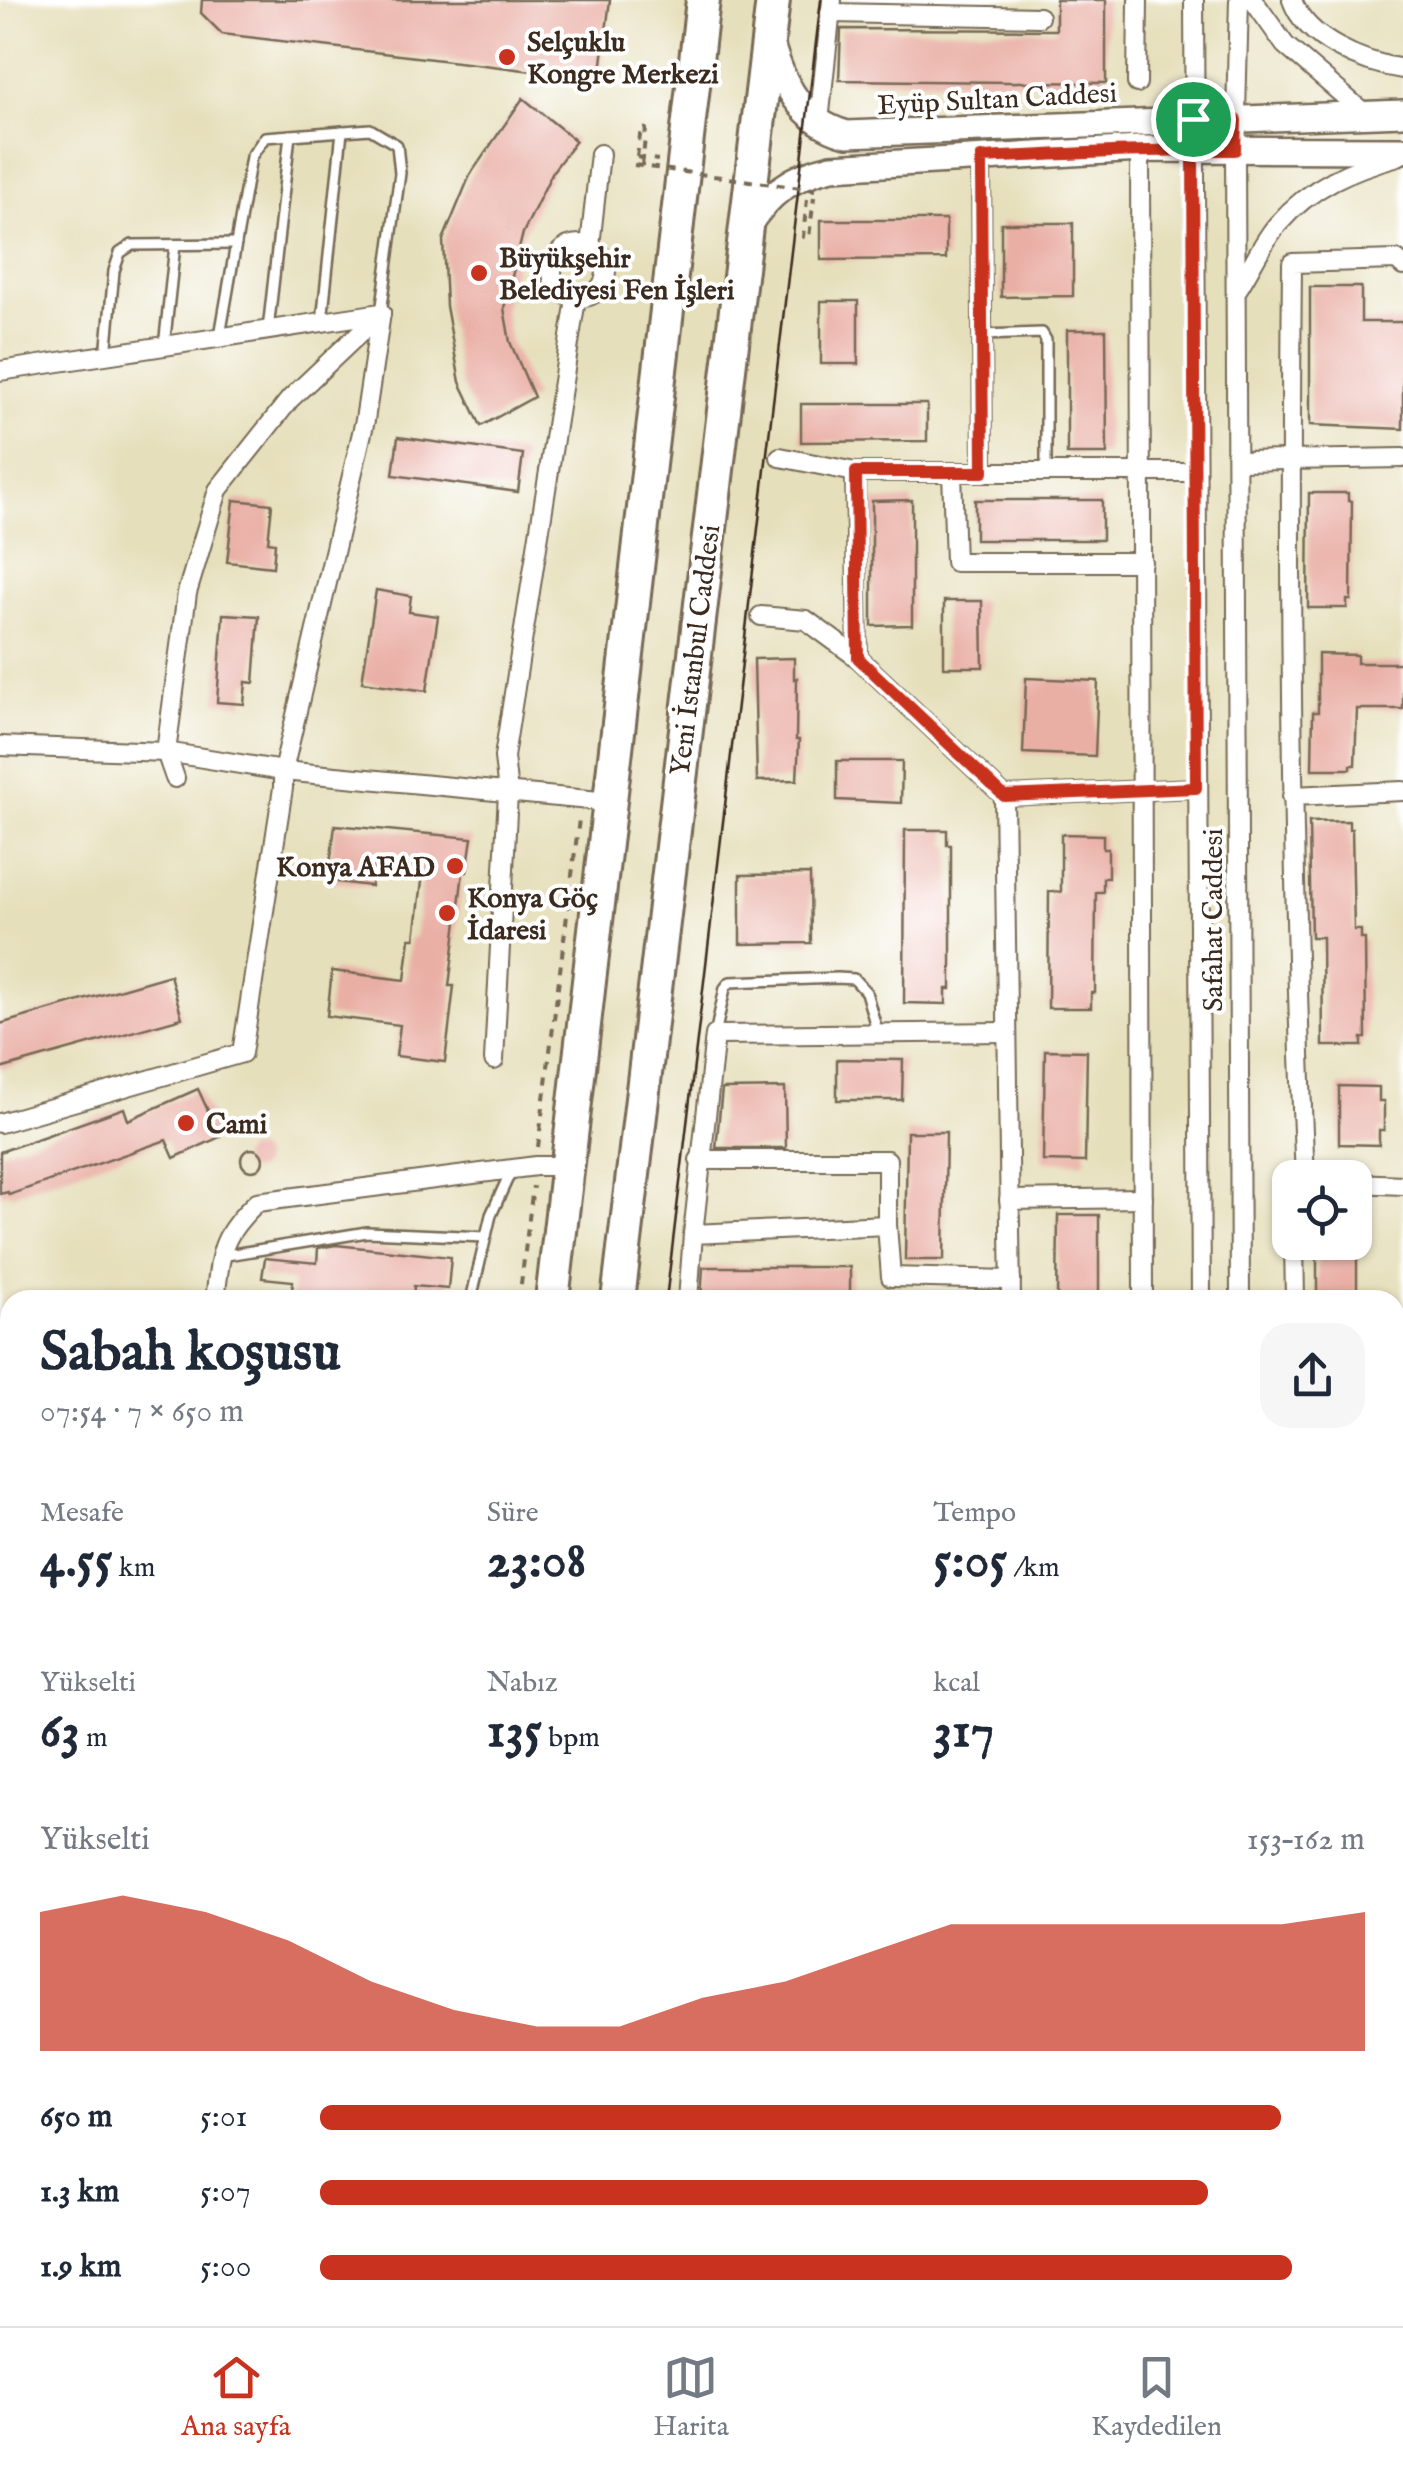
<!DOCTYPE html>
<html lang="tr">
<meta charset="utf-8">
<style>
:root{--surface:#fff;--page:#f6f6f7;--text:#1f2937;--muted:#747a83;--line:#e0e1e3;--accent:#c8321e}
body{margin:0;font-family:"IM FELL English",serif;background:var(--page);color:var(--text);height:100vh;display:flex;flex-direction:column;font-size:38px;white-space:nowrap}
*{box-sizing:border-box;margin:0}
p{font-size:32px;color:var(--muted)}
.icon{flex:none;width:55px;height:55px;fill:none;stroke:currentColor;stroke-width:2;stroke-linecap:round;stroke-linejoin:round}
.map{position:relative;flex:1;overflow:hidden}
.side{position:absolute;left:0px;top:1290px;width:1405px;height:1038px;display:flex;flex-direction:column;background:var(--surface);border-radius:30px 30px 0 0;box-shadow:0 2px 8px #0004}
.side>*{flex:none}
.fabs{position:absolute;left:1272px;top:1160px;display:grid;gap:20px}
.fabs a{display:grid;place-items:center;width:100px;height:100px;border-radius:20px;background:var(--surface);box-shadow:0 2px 8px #0004;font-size:50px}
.pin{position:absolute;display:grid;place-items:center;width:85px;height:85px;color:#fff;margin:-42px;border:5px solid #fff;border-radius:50%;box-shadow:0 2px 10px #0007}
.round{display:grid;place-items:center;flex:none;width:105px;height:105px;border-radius:30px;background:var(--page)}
.head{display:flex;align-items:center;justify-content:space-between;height:170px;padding:0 40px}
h1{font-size:55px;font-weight:700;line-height:75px}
.stats{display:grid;grid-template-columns:repeat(3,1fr);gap:15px;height:170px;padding:10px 40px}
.stats div{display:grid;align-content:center}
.stats b{font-size:50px;font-weight:700}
.stats small{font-size:28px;font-weight:400}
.stats p{font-size:28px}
.chart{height:280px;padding:20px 40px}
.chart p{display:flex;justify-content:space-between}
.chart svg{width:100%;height:180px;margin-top:10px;fill:var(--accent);opacity:.7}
ul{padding:0 40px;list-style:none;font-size:32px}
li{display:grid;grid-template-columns:160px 120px 1fr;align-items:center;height:75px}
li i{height:25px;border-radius:12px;background:var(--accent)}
.tabs{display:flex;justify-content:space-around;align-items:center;height:140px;border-top:2px solid var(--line);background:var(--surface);font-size:28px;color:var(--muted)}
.tabs a{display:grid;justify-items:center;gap:5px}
.tabs .selected{color:var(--accent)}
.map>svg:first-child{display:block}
</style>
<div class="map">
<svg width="1403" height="2326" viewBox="0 0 1403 2326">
<rect width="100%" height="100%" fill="#fff"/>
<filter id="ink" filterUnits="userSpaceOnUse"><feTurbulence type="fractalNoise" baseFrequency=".01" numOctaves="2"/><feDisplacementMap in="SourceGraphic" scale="20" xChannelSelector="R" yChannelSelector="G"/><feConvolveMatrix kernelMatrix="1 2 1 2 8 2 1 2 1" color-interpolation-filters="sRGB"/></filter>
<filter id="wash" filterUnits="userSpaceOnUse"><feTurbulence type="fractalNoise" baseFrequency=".0048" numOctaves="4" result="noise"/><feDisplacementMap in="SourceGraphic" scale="40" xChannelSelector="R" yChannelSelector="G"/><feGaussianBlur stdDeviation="2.25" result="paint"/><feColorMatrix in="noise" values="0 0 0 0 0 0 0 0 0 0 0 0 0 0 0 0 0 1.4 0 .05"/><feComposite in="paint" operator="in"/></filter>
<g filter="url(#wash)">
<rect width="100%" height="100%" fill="#e6dfbb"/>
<g id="blocks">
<g fill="#e9aea4">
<path d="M202 0H610L600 79 222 34 201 13Z"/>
<path d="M1056 0H1106V83L839 80 841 29 1056 30Z"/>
<path d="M523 98 576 141 553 171 523 233 504 308 510 342 534 397 481 426 460 382 446 306 443 240 470 175Z"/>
<path d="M821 220H946V259L821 260Z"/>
<path d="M1001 223H1073V296L1001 297Z"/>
<path d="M1310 287H1361V322H1403V429L1310 425Z"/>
<rect x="821" y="301" width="37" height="63"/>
<path d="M1067 330H1106L1107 454H1067Z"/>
<path d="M801 404H927V441L801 442Z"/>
<path d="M398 437 523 454 518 492 393 475Z"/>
<path d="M1309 493H1348V501H1352L1351 600H1347V608H1308Z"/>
<path d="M234 500 272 504 268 542 275 543 273 567 227 562Z"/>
<path d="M912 500V625L872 626V501Z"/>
<rect x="975" y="500" width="127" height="40"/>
<path d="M376 590 411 596 409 612 438 616 427 691 362 682Z"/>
<path d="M944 601H982L983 667H944Z"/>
<path d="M223 614 259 616 254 683 246 682 244 704 217 702Z"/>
<path d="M1318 654 1357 655V663H1403V709H1357L1355 765H1351V769H1312L1313 712H1318Z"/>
<path d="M794 658V679L797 678 796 740H799L797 780 757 781 754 659Z"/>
<path d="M1026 678 1098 681 1095 756 1023 753Z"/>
<path d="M837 761H902L901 803 837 800Z"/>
<path d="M1349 821V829H1352L1354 930H1361V939H1365L1366 1038H1362V1046H1323L1322 937H1311L1309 822Z"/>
<path d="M335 825 472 838 467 872H463L449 986H454L445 1062 396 1056 400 1025 327 1016 332 971 405 980 410 938H415L423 873 374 867 371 886 328 881Z"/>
<path d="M905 830H947V845H951V989H946V1004L904 1003Z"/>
<path d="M1061 834 1103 835V849H1108V878H1103V892H1096L1095 993H1091V1008H1048L1049 892H1061Z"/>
<path d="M810 874 811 943 740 944V875Z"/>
<path d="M170 975 182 1018 0 1069V1024Z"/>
<path d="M1045 1050 1087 1051 1085 1162 1043 1161Z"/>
<path d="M837 1059 903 1060 902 1100H837Z"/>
<path d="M1339 1086 1379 1087V1101H1384V1130H1379V1145L1339 1144Z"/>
<path d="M785 1088 786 1148H716L722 1089Z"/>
<path d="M198 1089 220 1137 174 1158 166 1140 9 1195 8 1192 0 1194V1152L124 1108 128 1120Z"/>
<path d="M907 1132H946L944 1260H905Z"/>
<circle cx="252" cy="1160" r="11"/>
<path d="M1058 1215H1099V1300H1057Z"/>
<rect x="1317" y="1242" width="40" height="58"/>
<path d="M336 1245 451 1257 448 1289 414 1286 413 1300H291L293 1281 262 1278 265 1258 317 1263 318 1248Z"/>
<path d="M703 1267H850V1300H701Z"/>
</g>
</g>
</g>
<g filter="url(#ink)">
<use href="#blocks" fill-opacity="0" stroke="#776955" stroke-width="2.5"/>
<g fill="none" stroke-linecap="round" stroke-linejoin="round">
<defs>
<g id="lane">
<path d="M322 322 342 131"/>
<path d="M268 330 290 135"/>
<path d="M981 335 1042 333 1046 340V472"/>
<path d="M220 336 251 157 265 137 370 129 397 145 400 173 381 313"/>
<path d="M164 347 175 245"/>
<path d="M106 356 114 271 120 253 132 245 236 244"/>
<path d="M715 1035 725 988 730 982 838 978 854 979 866 992 878 1034"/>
<path d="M221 1256 367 1232 486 1237"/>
<path d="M471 1300 491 1215 511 1171"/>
</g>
<g id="street">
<path d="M1194 0 1201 1300"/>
<path d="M1239 0 1235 150 1240 1300"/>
<path d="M1253 0 1285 45 1364 113"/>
<path d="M1292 0C1306 40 1363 63 1403 69"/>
<path d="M830 13 1039 17"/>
<path d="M1137 83 1138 0"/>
<path d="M819 122 832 0"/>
<path d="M1140 149 1143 1300"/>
<path d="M981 158 983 472"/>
<circle cx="579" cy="271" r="27"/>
<path d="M590 246 600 154"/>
<path d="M1237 290C1251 269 1262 242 1278 224 1311 186 1351 169 1398 156"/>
<path d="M0 371 381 313"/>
<path d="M780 457 855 472H1194"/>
<path d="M1238 461 1403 458"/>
<path d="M855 472 858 658 1004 796 1011 1300"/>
<path d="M952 472 955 562H1142"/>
<path d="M761 616 806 620 858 658"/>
<path d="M0 746 166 752 283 771 610 802"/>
<path d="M175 778 166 752 187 593 218 490 290 399 381 313"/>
<path d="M1004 796 1196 788"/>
<path d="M1292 796 1403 791"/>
<path d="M494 1060 508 793 504 757 576 299"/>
<path d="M0 1123 242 1053 283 788V771L365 420 381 313"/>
<path d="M699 1160H887V1225"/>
<path d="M1305 1178C1291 873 1289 568 1292 263L1397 260 1403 266"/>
<path d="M1355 1183 1403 1185"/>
<path d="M1009 1200 1143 1198"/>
<path d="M693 1234 715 1035 1006 1032"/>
<path d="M1294 1242 1295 1300"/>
<path d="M215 1300C221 1251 220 1237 257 1202L536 1166H567"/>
<path d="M688 1300 693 1234 887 1225 891 1277 1011 1280"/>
<path d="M0 1992 10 1993"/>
<path d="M1395 2112H1403"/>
<path d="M1395 2234H1403"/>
<path d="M0 2267 10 2268"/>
<path d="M863 2318 965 2326"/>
<path d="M1293 2318V2326"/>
<path d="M110 2326 111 2318"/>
<path d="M571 2326 572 2318"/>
<path d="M815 2326 816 2318"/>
<path d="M1148 2326V2318"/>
<path d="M1193 2326 1194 2318"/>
<path d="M1236 2326V2318"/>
</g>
<g id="secondary">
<path d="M770 40C782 83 801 122 847 134L1403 113"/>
<path d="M747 227C769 193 792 176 832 167L1140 149 1403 150"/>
<path d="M0 1622 10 1623"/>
<path d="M0 1655 10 1656"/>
<path d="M1395 1712H1403"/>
</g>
<g id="highway">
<path d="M552 1300 703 0"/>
<path d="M618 1300 773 0"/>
<path d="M442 2326 443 2318"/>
<path d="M495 2326 496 2318"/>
</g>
</defs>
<use href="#lane" stroke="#776955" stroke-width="14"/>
<use href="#street" stroke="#776955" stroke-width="22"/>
<use href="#secondary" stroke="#776955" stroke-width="30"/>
<use href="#highway" stroke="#776955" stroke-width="38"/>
<g stroke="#776955" stroke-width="4" stroke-dasharray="8 8" stroke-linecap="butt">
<path d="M637 157 658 160"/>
<path d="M807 199 803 237 809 238 814 197"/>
<path d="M538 1147 579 819"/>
<path d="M519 1300 533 1186"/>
<path d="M400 2326 401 2318"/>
</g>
<use href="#lane" stroke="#fff" stroke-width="9"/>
<use href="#street" stroke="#fff" stroke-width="18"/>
<use href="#secondary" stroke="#fff" stroke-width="25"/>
<use href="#highway" stroke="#fff" stroke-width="32"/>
<g stroke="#3b2a1e" stroke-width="2.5">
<path d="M666 1300 821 0"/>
<path d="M547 2326 548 2318"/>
</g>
<g stroke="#776955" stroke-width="4" stroke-dasharray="8 8" stroke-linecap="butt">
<path d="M637 157 641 128 646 129 642 166"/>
<path d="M634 165 815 190"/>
</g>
</g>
</g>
<g fill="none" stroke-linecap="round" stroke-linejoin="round" filter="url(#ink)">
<defs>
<path id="route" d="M1193 119V150L1196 788 1004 796 858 658 856 472H983L981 158C1066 154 1150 149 1235 150L1236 120 1193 119"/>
</defs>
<use href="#route" stroke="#fff" stroke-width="20"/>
<use href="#route" stroke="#c8321e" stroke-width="12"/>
</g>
<g fill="#c8321e" stroke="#fff" stroke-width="4">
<circle cx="507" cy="57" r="10"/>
<circle cx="479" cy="273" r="10"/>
<circle cx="455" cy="866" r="10"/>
<circle cx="447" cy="913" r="10"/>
<circle cx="186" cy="1123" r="10"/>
</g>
<g text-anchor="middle" stroke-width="8" stroke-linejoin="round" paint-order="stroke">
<g font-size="28" font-weight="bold" fill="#3b2a1e" stroke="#fff" text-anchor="start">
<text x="527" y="51">Selçuklu<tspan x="527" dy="32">Kongre Merkezi</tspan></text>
<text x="499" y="267">Büyükşehir<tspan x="499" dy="32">Belediyesi Fen İşleri</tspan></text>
<text x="435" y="876" text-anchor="end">Konya AFAD</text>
<text x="467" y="907">Konya Göç<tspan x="467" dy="32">İdaresi</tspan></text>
<text x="206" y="1133">Cami</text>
</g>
<g font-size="28" fill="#3b2a1e" stroke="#fff">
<text transform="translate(997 98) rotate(-3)" y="10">Eyüp Sultan Caddesi</text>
<text transform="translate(694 650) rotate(-83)" y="10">Yeni İstanbul Caddesi</text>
<text transform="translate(1212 920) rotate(-90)" y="10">Safahat Caddesi</text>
</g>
</g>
</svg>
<div class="fabs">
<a><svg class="icon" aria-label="locate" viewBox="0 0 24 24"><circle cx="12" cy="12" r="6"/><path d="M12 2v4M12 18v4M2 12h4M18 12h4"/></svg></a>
</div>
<div class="pin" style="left:1193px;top:119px;background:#1e9e55"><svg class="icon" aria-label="arrive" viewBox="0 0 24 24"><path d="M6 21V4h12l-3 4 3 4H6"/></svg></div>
<section class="side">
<div class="head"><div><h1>Sabah koşusu</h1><p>07:54 · 7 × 650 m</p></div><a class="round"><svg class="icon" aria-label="share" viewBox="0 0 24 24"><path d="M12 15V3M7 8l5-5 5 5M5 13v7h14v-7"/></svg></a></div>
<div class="stats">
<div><p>Mesafe</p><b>4.55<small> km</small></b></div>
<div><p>Süre</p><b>23:08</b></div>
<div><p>Tempo</p><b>5:05<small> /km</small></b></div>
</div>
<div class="stats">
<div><p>Yükselti</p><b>63<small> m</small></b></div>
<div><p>Nabız</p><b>135<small> bpm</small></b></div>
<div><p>kcal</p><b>317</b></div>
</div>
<div class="chart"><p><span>Yükselti</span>153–162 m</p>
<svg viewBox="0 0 160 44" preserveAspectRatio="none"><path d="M0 44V10L10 6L20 10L30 17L40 27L50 34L60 38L70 38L80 31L90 27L100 20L110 13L120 13L130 13L140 13L150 13L160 10V44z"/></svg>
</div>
<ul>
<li><b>650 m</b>5:01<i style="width:92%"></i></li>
<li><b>1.3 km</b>5:07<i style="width:85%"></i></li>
<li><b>1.9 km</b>5:00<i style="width:93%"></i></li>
</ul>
</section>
</div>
<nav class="tabs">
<a class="selected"><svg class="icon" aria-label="home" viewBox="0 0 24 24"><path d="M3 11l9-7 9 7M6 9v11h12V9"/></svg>Ana sayfa</a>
<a><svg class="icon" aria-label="map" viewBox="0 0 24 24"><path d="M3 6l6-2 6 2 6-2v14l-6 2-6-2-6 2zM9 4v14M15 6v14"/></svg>Harita</a>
<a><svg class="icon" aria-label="saved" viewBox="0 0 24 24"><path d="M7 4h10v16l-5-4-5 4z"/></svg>Kaydedilen</a>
</nav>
